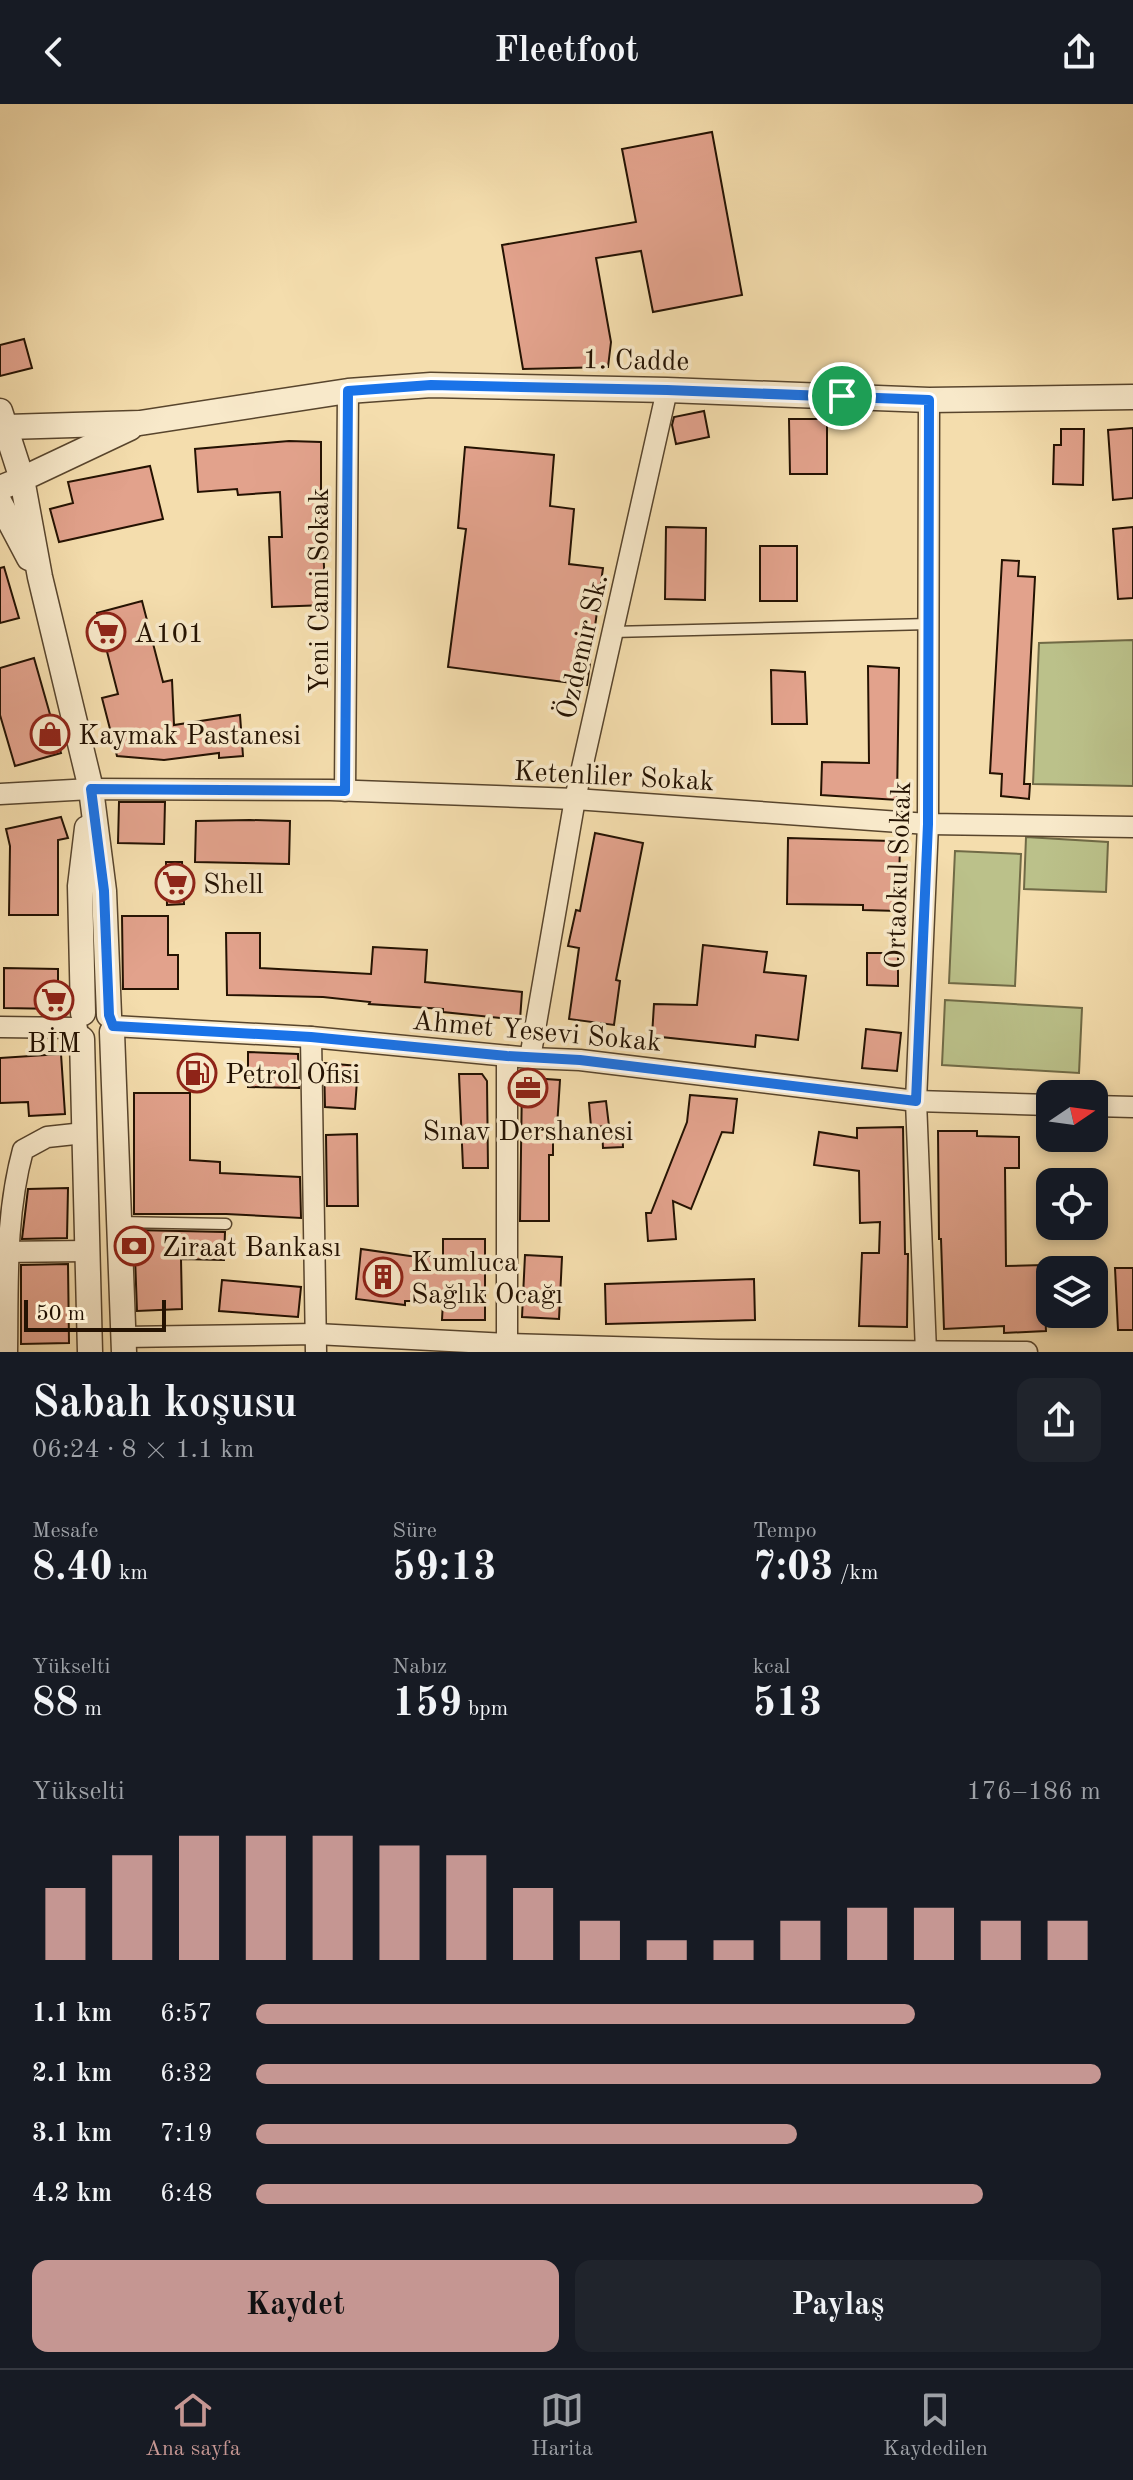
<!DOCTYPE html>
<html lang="tr">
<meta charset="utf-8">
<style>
:root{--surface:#171b24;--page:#20242c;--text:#f1f3f6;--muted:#9ea1a6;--line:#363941;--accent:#c59692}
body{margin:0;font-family:"Old Standard TT",serif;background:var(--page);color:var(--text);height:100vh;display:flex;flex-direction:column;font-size:30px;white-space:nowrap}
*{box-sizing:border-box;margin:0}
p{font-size:26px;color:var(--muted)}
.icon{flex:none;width:44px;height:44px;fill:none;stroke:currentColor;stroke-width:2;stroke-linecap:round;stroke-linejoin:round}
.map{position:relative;height:1248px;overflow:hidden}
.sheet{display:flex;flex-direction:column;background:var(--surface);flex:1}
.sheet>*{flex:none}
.needle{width:52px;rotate:77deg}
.controls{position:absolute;left:1036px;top:976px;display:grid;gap:16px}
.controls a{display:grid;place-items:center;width:72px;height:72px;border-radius:16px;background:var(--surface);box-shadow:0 4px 12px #0003;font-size:40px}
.scale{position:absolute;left:24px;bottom:20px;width:142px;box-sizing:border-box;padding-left:8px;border:4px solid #241202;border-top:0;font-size:22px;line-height:28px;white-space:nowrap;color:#241202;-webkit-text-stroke:6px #f8e9ca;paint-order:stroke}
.pin{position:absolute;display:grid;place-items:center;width:68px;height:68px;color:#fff;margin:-34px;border:4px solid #fff;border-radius:50%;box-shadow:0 2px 8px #0007}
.round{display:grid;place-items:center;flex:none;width:84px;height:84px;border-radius:16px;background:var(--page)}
.summary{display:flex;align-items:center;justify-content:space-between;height:136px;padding:0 32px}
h1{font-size:44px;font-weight:700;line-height:60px}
.stats{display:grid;grid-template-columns:repeat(3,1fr);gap:12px;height:136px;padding:8px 32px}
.stats div{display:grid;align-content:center}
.stats b{font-size:40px;font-weight:700}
.stats small{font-size:22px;font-weight:400}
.stats p{font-size:22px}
.chart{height:224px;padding:16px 32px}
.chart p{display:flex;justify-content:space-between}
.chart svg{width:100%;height:144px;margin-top:8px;stroke:var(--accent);stroke-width:6}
.button{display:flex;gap:16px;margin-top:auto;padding:16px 32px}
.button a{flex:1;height:92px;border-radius:16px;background:var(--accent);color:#111;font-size:32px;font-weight:700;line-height:92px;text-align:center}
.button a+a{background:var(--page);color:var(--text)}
ul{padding:0 32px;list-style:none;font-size:26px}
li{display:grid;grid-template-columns:128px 96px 1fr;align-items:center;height:60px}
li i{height:20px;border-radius:10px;background:var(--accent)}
header{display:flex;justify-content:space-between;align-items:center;height:104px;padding:0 32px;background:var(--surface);font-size:36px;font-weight:700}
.menu{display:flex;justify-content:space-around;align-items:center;height:112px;border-top:2px solid var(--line);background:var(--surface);font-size:22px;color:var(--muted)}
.menu a{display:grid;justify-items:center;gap:4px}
.menu .current{color:var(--accent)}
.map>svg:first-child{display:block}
</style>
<header><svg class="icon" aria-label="back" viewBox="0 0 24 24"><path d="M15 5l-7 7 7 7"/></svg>Fleetfoot<svg class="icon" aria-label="share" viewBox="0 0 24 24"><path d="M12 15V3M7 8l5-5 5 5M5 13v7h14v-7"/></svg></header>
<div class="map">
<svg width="1133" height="1248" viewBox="0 0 1133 1248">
<rect width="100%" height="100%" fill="#f4ddad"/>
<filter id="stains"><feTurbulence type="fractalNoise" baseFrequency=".0025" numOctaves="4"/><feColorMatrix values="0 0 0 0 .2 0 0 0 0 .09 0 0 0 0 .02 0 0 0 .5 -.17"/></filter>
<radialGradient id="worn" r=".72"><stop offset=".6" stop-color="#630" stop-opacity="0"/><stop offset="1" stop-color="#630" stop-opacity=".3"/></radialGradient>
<g fill="#bbc18a" stroke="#706a46" stroke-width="2">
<path d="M1133 536V682L1033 680 1039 539Z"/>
<path d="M1026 733 1108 738 1106 788 1024 785Z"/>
<path d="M955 747 1021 750 1015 882 949 879Z"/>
<path d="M945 896 1082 904 1079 969 942 961Z"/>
</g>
<g fill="#e2a28c" stroke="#241202" stroke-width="2">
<path d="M712 28 742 191 653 208 641 147 596 154 611 238 608 263 523 265 502 141 636 118 622 45Z"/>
<path d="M24 235 32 264 0 272V241Z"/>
<path d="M704 307 709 333 676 340 672 321 674 313Z"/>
<path d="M789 315H827V370H790Z"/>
<path d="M1133 324V394L1113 396 1108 326Z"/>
<path d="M1061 325H1084L1083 381 1053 380 1054 341H1061Z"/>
<path d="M289 337 321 338V405L326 501 272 503 269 433H282L280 388 238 391 237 385 198 388 195 345Z"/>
<path d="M465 343 554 351 550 402 574 405 569 460 603 464 587 581 448 563 466 425 458 424Z"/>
<path d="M150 362 163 415 59 438 50 405 73 399 68 378Z"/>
<path d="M666 423 706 424 705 496 665 495Z"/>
<path d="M1133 423V494L1118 495 1113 425Z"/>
<rect x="760" y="442" width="37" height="55"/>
<path d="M1002 456 1019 457 1018 472 1035 473 1024 680H1030L1029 695 1001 692 1002 670 990 669Z"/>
<path d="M4 463 19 514 0 519V464Z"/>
<path d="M142 497 163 578 172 576 174 621 240 611 243 652 219 654V649L164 656 117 652 102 594 118 590 97 509Z"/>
<path d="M34 554 61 649 15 662 0 611V564Z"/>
<path d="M868 562 899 564 897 696 821 691 822 658 869 659Z"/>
<path d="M771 566 805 568 807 620H772Z"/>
<path d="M119 698H165L164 740 118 739Z"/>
<path d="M61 713 68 734 58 736V811H9L10 742 6 725Z"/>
<path d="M250 716 290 717 289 760 195 758 196 717Z"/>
<path d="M595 729 643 739 616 876 620 877 614 921 569 915 579 844 568 842 576 806 580 807Z"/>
<path d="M788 734 891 737 900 744 898 807 863 806V801L787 800Z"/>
<path d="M166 758H182L184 800 167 801Z"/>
<path d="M122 812H168V851H178V885H123Z"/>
<path d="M226 829H260V864L371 870 373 843 427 846 425 878 522 888 520 916 443 908V905L369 900 370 898 323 893 227 891Z"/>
<path d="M703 841 767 848 764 868 806 872 798 936 756 931 755 943 652 932 654 900 697 901Z"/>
<path d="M867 849H898V882L867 881Z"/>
<path d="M4 864 58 865V905L4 904Z"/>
<path d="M866 925 901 929 897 967 862 964Z"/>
<path d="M248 948 298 950 299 984 248 983Z"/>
<path d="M61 950 65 1010 29 1012 28 998 0 999V954Z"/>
<path d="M324 959 358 962 355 1005 325 1003Z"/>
<path d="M459 970H482L487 977 488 1064H463Z"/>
<path d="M531 974 560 976 557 1023H553V1051H549V1117H520L522 978Z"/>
<path d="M134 989H190V1056L220 1058V1069L300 1073 301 1114 226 1110H134Z"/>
<path d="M690 991 737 995 733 1029 722 1028 691 1105 673 1097 676 1135 648 1137 646 1109H651L687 1018Z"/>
<path d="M606 997 609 1022 591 1023 589 999Z"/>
<path d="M622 1023 623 1043 603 1044 602 1024Z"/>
<path d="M903 1023 905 1150H908L907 1223 859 1222 862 1149H879L880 1118 860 1119 859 1067 814 1061 819 1028 857 1034V1024Z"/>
<path d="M938 1027H977V1032L1019 1033V1064H1005L1006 1162 1043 1161 1046 1227 1004 1229V1222L944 1225 941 1135H939Z"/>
<path d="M357 1030 358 1102H327L326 1031Z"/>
<path d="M68 1084 67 1134 22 1135 28 1085Z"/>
<path d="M134 1126 225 1128 224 1156 181 1155 182 1205 137 1207Z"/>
<path d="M443 1135H485V1216H442L443 1197H405V1201L356 1195 361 1145 410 1152H443Z"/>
<path d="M525 1151 562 1153 559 1215 522 1213Z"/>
<path d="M68 1160 69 1239 21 1240V1161Z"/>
<path d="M1115 1164H1133V1226H1118Z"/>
<path d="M754 1175 755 1216 606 1220 605 1180Z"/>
<path d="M222 1176 301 1183 298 1213 219 1207Z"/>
</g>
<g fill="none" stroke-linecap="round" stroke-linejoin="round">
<defs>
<g id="service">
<path d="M612 528 929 520"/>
<path d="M119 1118 226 1120"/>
</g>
<g id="minor">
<path d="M345 687 348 287"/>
<path d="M0 690 91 685 330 686 575 695 928 720 1133 723"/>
<path d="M113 922 311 933 530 954 580 956 916 997 1050 1001"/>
<path d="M0 923 77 924"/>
<path d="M311 933 316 1248"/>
<path d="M530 954 575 695 667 286"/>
<path d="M1094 1002 1133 1003"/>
<path d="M0 1148 87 1147"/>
<path d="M124 1233 316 1230 507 1240 718 1246 1027 1248"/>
<path d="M7 1248C8 1180 5 1112 23 1046L47 1033 84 1029"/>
<path d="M507 1248V952"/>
<path d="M926 1248 916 997 928 720 929 296"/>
</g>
<g id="tertiary">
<path d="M0 307 22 375 0 384"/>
<path d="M0 326 7 323 140 319 348 287 431 281 667 286 929 296 1133 293"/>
<path d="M0 399 29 454"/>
<path d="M83 909 80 782 87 724"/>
<path d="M109 911 104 787 91 685 40 473 22 375 130 324"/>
<path d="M112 928 124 1248"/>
<path d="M82 935 90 1248"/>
</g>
</defs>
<use href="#service" stroke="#58452d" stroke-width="13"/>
<use href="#minor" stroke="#58452d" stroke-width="23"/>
<use href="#tertiary" stroke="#58452d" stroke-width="27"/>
<use href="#service" stroke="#f8e9ca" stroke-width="10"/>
<use href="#minor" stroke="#f8e9ca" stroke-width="20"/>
<use href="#tertiary" stroke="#f8e9ca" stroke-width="24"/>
</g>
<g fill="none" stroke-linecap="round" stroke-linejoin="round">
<defs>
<path id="route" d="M431 281 667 286 929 296 928 720 916 997 580 956 507 952 311 933 113 922 109 911 104 787 91 685 345 687 348 287Z"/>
</defs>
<use href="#route" stroke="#fff" stroke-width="16"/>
<use href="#route" stroke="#1a73e8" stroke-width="10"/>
</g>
<defs>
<symbol id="supermarket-ring" viewBox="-11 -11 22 22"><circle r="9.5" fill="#f8e9ca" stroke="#8f2418" stroke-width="1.5"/><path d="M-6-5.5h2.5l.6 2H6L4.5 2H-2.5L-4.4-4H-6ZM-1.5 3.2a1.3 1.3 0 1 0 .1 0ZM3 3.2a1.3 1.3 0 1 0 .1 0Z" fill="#8f2418"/></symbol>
<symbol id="shop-ring" viewBox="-11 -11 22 22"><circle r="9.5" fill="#f8e9ca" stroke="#8f2418" stroke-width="1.5"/><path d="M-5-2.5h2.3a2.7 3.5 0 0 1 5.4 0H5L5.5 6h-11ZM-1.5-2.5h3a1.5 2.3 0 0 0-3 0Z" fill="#8f2418"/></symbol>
<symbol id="fuel-ring" viewBox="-11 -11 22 22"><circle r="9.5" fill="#f8e9ca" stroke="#8f2418" stroke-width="1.5"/><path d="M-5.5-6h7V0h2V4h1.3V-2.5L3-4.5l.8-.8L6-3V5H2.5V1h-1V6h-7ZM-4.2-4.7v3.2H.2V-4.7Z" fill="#8f2418"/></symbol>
<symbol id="office-ring" viewBox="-11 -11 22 22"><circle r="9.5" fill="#f8e9ca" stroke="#8f2418" stroke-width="1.5"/><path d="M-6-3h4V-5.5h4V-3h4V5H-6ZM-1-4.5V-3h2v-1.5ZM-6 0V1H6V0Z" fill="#8f2418"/></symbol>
<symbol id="bank-ring" viewBox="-11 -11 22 22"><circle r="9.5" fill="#f8e9ca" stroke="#8f2418" stroke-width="1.5"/><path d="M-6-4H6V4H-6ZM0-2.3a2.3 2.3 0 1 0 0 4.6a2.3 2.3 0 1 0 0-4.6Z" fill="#8f2418"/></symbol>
<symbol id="building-ring" viewBox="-11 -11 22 22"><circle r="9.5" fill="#f8e9ca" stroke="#8f2418" stroke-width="1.5"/><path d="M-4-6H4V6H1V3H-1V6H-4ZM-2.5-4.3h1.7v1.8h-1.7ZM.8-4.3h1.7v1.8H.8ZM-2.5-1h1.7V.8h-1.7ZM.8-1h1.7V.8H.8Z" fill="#8f2418"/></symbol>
</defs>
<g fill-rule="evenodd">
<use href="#supermarket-ring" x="84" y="506" width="44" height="44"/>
<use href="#shop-ring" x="28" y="608" width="44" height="44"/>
<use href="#supermarket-ring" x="153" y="757" width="44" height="44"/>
<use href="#supermarket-ring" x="32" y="874" width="44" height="44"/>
<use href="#fuel-ring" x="175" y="947" width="44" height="44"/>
<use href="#office-ring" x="506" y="962" width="44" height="44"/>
<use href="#bank-ring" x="112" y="1120" width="44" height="44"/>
<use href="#building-ring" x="361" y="1151" width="44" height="44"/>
</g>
<g text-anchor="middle" stroke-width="7" stroke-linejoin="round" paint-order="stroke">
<g font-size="28" fill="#241202" stroke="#f8e9ca">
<text transform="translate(636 255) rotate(1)" y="10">1. Cadde</text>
<text transform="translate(318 487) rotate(-90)" y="10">Yeni Cami Sokak</text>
<text transform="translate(581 542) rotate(-77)" y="10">Özdemir Sk.</text>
<text transform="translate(614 671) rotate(3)" y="10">Ketenliler Sokak</text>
<text transform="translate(897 771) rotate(-88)" y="10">Ortaokul Sokak</text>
<text transform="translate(537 926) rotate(5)" y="10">Ahmet Yesevi Sokak</text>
</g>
<g font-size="28" fill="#241202" stroke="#f8e9ca" text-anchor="start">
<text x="134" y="538">A101</text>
<text x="78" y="640">Kaymak Pastanesi</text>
<text x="203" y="789">Shell</text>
<text x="54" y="948" text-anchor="middle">BİM</text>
<text x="225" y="979">Petrol Ofisi</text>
<text x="528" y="1036" text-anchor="middle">Sınav Dershanesi</text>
<text x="162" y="1152">Ziraat Bankası</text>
<text x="411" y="1167">Kumluca<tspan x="411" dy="32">Sağlık Ocağı</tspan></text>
</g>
</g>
<rect width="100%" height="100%" filter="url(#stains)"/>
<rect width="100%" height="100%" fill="url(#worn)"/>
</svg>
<div class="controls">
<a><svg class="needle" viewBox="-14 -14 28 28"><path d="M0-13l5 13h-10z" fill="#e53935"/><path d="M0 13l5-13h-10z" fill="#9ea1a6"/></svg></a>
<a><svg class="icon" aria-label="locate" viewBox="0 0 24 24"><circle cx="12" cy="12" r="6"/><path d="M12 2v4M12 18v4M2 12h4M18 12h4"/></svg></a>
<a><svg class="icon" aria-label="layers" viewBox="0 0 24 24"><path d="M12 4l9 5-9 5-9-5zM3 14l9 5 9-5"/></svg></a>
</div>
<div class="scale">50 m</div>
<div class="pin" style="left:842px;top:292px;background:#1e9e55"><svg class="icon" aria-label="arrive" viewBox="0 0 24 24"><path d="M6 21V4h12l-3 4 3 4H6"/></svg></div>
</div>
<section class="sheet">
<div class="summary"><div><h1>Sabah koşusu</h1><p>06:24 · 8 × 1.1 km</p></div><a class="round"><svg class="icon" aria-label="share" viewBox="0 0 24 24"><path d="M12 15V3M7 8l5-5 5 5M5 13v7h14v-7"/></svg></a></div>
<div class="stats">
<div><p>Mesafe</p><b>8.40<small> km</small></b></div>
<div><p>Süre</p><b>59:13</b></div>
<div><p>Tempo</p><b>7:03<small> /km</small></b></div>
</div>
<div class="stats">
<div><p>Yükselti</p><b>88<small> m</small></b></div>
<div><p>Nabız</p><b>159<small> bpm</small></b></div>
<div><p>kcal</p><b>513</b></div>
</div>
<div class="chart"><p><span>Yükselti</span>176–186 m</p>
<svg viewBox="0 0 160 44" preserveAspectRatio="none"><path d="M5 44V22M15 44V12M25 44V6M35 44V6M45 44V6M55 44V9M65 44V12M75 44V22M85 44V32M95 44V38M105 44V38M115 44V32M125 44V28M135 44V28M145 44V32M155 44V32"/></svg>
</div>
<ul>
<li><b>1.1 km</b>6:57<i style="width:78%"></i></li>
<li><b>2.1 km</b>6:32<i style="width:100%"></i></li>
<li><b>3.1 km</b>7:19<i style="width:64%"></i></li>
<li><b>4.2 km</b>6:48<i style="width:86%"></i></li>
</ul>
<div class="button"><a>Kaydet</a><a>Paylaş</a></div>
</section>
<nav class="menu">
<a class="current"><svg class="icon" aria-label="home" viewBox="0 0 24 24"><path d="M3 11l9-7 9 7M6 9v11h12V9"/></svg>Ana sayfa</a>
<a><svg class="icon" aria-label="map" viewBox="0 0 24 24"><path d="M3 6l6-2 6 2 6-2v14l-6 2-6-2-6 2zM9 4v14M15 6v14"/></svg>Harita</a>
<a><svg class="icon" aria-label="saved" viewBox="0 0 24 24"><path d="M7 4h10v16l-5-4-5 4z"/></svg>Kaydedilen</a>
</nav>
